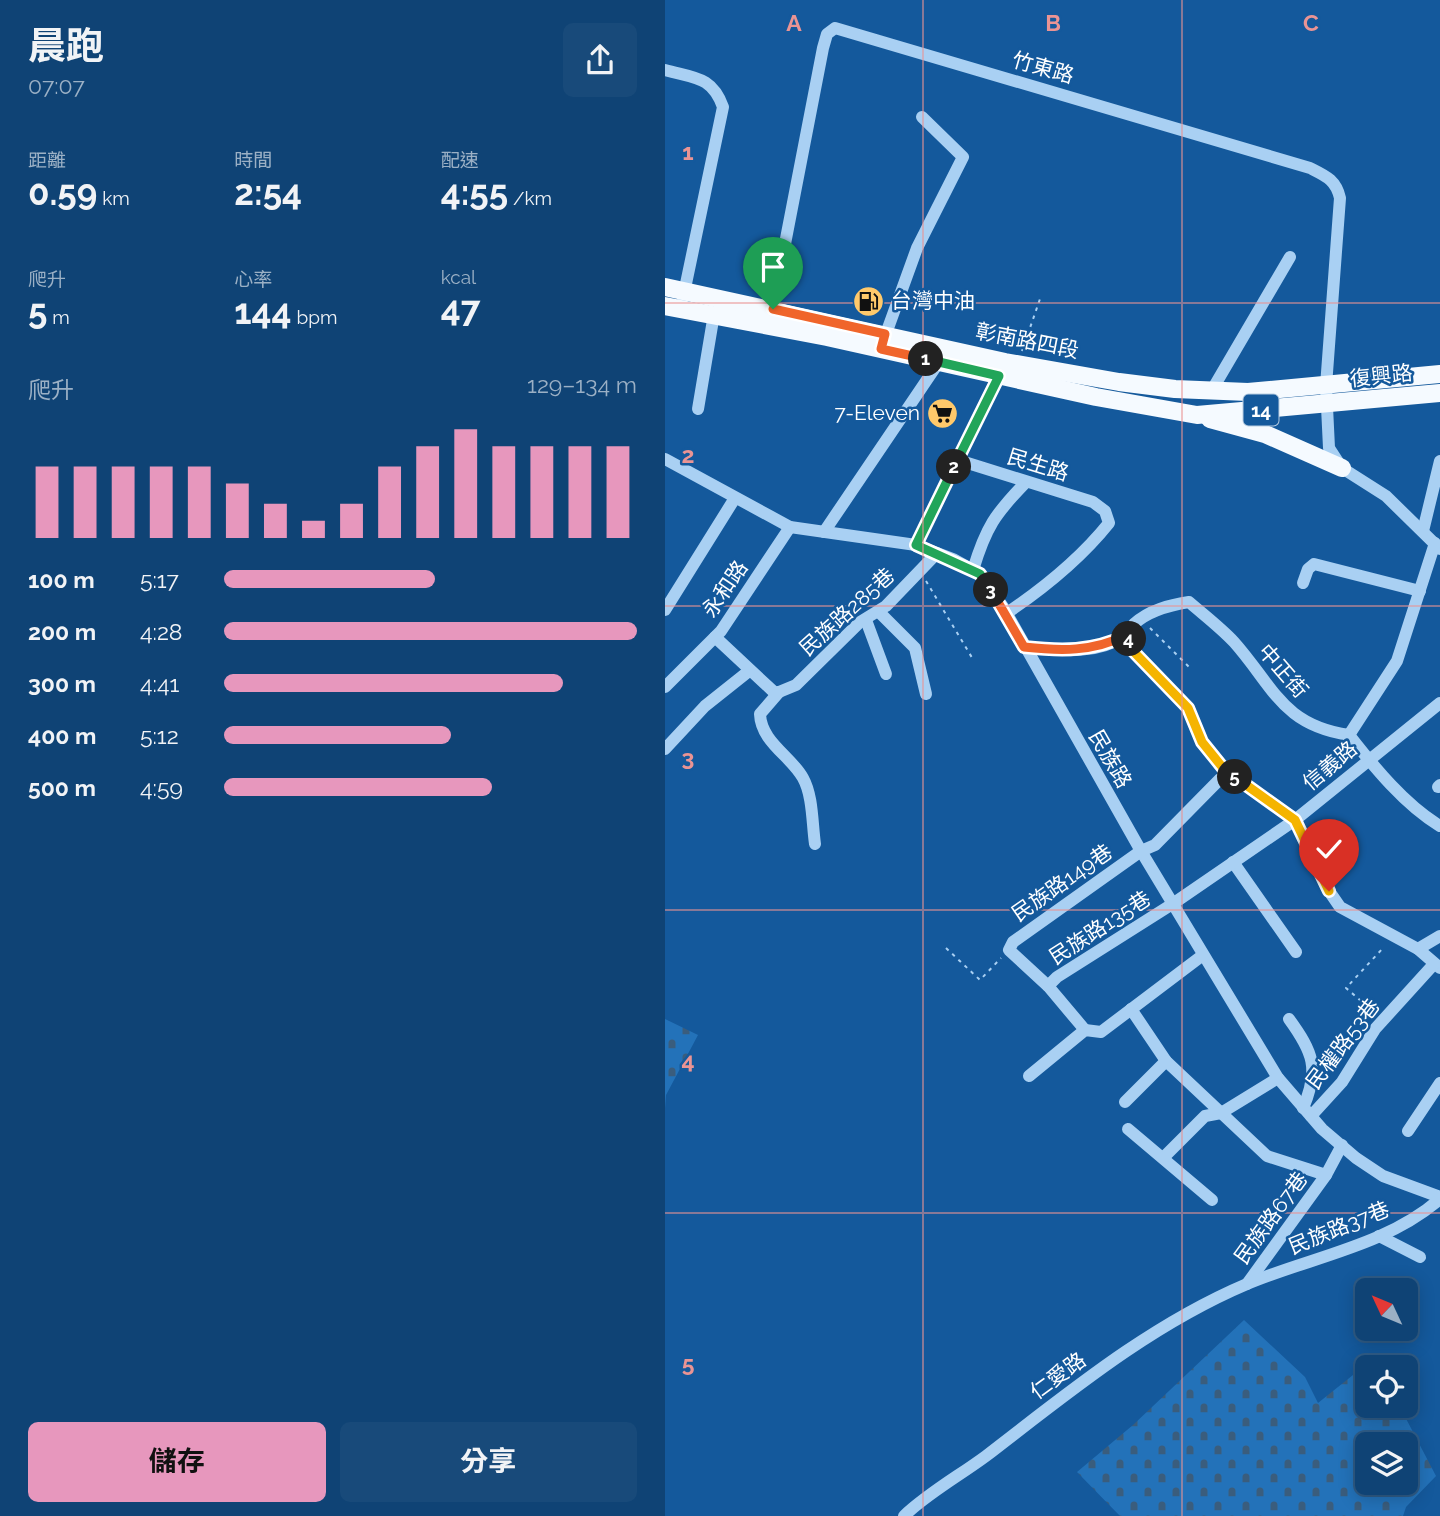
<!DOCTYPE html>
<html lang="zh-TW">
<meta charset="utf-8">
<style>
:root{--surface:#0f4375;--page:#184a7a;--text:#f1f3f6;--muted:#9bb0c5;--line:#2f5c87;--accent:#e797bd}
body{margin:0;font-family:Raleway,"Noto Sans TC",sans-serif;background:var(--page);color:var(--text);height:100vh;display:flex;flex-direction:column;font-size:26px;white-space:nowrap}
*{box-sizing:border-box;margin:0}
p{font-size:23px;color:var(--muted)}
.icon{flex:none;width:38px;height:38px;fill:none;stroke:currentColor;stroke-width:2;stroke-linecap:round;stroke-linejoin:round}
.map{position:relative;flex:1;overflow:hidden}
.side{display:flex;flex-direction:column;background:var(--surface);width:665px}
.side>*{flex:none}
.needle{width:46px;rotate:314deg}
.controls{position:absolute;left:690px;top:1278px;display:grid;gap:14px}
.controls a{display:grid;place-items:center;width:63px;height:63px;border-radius:10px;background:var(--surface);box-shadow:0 4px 18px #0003,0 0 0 2px var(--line);font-size:35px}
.pin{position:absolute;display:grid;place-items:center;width:60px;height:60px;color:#fff;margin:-72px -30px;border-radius:50% 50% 50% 0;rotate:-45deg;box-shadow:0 0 7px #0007}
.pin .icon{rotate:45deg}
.km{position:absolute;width:35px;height:35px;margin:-18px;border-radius:50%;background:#222;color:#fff;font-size:19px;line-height:35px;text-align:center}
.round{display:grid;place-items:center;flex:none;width:74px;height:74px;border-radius:10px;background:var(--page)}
.head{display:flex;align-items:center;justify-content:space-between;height:119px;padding:0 28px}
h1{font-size:38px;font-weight:700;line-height:52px}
.metrics{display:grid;grid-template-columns:repeat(3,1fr);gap:10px;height:119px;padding:7px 28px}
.metrics div{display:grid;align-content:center}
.metrics b{font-size:35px;font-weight:700}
.metrics small{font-size:19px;font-weight:400}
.metrics p{font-size:19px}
.chart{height:196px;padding:14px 28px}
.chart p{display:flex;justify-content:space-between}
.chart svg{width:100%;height:126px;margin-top:7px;stroke:var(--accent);stroke-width:6}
.primary-button{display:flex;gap:14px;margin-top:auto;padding:14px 28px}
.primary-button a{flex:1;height:80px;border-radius:10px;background:var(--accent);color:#111;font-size:28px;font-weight:700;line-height:80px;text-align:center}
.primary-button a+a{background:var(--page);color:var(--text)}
ul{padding:0 28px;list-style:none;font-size:23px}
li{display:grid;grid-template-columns:112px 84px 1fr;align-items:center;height:52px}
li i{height:18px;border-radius:9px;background:var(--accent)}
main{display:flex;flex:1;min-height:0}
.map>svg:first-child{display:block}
</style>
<main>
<section class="side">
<div class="head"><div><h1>晨跑</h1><p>07:07</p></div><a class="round"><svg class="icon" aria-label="share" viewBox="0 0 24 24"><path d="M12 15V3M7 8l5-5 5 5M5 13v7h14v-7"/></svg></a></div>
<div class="metrics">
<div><p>距離</p><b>0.59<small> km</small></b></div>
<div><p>時間</p><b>2:54</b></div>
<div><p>配速</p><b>4:55<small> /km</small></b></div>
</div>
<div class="metrics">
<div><p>爬升</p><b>5<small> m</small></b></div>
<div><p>心率</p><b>144<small> bpm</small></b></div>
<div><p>kcal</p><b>47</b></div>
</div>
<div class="chart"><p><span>爬升</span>129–134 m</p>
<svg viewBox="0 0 160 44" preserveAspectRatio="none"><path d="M5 44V19M15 44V19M25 44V19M35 44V19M45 44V19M55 44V25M65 44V32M75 44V38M85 44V32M95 44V19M105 44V12M115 44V6M125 44V12M135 44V12M145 44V12M155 44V12"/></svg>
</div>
<ul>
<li><b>100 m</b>5:17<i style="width:51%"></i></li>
<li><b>200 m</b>4:28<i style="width:100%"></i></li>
<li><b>300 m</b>4:41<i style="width:82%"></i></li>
<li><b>400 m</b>5:12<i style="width:55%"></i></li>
<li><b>500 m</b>4:59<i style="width:65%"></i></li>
</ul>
<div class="primary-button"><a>儲存</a><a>分享</a></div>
</section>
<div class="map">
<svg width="775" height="1516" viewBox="0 0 775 1516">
<defs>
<pattern id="cemetery-stones" width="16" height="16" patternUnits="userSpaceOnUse" patternTransform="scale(1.75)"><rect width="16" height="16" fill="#2372b9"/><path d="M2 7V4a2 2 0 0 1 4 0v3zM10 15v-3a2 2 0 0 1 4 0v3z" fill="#3a5d7d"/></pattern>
</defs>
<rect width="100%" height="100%" fill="#14599c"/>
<g fill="url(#cemetery-stones)" fill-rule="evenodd">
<path d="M0 1019 33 1035 1 1095 0 1108Z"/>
<path d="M579 1320 640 1377 653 1403 693 1371 702 1379V1405H731L737 1411 771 1476 741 1507 738 1516H455L412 1472 468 1425ZM702 1444H740V1482H702Z"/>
</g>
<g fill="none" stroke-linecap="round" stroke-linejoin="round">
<g stroke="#a9d0f3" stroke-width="2" stroke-dasharray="3.5 5" stroke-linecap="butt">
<path d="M357 351 376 296"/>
<path d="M261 581 309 661"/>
<path d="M485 628 524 667"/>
<path d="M466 646 523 708 537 742 556 765"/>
<path d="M565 774 618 811"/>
<path d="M281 948 315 980 336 958"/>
<path d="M709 1012 681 988 719 947"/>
</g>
<g stroke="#a9d0f3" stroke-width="12">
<path d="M0 70C29 78 47 76 58 107L18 298"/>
<path d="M106 316 158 48 162 34 170 28 645 168C661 176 671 180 675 198L661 386 664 448 677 468 721 496 775 549"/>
<path d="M218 342 252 248 298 157 257 117"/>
<path d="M547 390 625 257"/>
<path d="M33 409 49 314"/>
<path d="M0 459 125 527 251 545 288 559 315 574 338 607 476 851 613 1078 657 1129 691 1158 718 1176 775 1197"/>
<path d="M293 460 428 502 440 511 444 523C416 558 379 588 342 613"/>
<path d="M758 531 775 461"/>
<path d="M159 532 274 362"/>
<path d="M251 545 337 369"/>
<path d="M308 570C321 527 330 514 361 482"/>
<path d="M638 583 643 569 649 564 755 591"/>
<path d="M0 610 70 498"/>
<path d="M214 612 250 648 261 694"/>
<path d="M201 620 221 674"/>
<path d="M50 637 110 693 114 692"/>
<path d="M359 647C392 650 430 656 459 636 464 633 465 628 469 624 484 610 505 605 524 602 539 615 556 628 569 642 609 687 617 725 684 735 709 767 740 805 775 826"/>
<path d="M0 687 56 631 125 527"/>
<path d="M114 692 131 685 195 622 221 606 272 553"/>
<path d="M114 692 95 714C96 742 126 756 138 778 148 796 147 823 150 844"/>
<path d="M684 735 732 661 770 543"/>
<path d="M0 749 40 706 84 671"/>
<path d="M773 787 775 785"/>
<path d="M630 820 664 891 675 907 753 949 775 968"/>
<path d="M568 862 631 952"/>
<path d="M753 949 775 936"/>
<path d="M383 986 392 977 509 903 630 820 775 703"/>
<path d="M466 1009 501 1061 602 1156 661 1175"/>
<path d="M624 1019C648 1052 655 1069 638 1108"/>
<path d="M420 1030 383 986 344 950 348 942 476 851 490 845 555 779"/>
<path d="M364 1076 420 1030 436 1032 538 955"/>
<path d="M460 1102 501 1061"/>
<path d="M646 1116 677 1082 710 1029 769 964"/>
<path d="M463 1129 547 1200"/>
<path d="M743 1131 775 1083"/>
<path d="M499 1157 540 1116 556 1113 613 1078"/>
<path d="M714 1236 755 1257"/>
<path d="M582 1284 661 1175 677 1145"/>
<path d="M239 1516C263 1493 294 1476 321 1456 403 1393 485 1325 582 1284 646 1257 721 1246 775 1199"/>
</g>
<g stroke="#f5faff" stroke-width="18">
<path d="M0 287 340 362 454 382 510 389 583 392 775 374"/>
<path d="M0 306 162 337 431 397 532 415 775 393"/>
<path d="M545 419 600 434 677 468"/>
</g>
</g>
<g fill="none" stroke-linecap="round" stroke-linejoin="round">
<defs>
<path id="split-1" d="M108 309 220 334 216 349 261 359"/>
<path id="split-2" d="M261 359 334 376 289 467"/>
<path id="split-3" d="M289 467 251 545 315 574 326 590"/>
<path id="split-4" d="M326 590 359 647C396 651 427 652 462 635L464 639"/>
<path id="split-5" d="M464 639 468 651 523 708 537 742 558 768 570 777"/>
<path id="split-6" d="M570 777 630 820 664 891"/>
</defs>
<use href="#split-1" stroke="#fff" stroke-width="14"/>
<use href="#split-2" stroke="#fff" stroke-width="14"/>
<use href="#split-3" stroke="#fff" stroke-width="14"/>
<use href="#split-4" stroke="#fff" stroke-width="14"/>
<use href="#split-5" stroke="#fff" stroke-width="14"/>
<use href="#split-6" stroke="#fff" stroke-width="14"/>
<use href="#split-1" stroke="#f0652b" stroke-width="9"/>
<use href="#split-2" stroke="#22a559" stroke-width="9"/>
<use href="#split-3" stroke="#22a559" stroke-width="9"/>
<use href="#split-4" stroke="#f0652b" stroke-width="9"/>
<use href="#split-5" stroke="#f5b400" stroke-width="9"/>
<use href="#split-6" stroke="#f5b400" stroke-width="9"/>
</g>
<path fill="none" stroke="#ea9494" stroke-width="2" stroke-opacity="0.55" d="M258 0V1516M517 0V1516M0 303H775M0 606H775M0 910H775M0 1213H775"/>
<defs>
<symbol id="fuel-disc" viewBox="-11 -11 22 22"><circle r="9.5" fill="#ffc96b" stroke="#14599c"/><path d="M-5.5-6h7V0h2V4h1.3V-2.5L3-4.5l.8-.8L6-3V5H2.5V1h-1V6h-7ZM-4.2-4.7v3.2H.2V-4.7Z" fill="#111"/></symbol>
<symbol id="supermarket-disc" viewBox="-11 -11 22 22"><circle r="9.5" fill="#ffc96b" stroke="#14599c"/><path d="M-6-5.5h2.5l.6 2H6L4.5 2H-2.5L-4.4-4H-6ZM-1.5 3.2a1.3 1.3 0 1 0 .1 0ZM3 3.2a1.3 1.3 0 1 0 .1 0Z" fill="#111"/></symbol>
</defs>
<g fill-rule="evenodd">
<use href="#fuel-disc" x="186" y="284" width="35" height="35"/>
<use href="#supermarket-disc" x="260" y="396" width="35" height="35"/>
</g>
<g text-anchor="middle" stroke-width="5" stroke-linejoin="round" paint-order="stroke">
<rect fill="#14599c" stroke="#b8cde1" stroke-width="2" x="578.5" y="394.5" width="35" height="31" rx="5"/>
<g font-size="19" font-weight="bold" fill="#fff">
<text x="596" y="417">14</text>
</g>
<g font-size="21" fill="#fff" stroke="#14599c">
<text transform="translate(378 68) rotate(16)" y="7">竹東路</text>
<text transform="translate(362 341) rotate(11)" y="7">彰南路四段</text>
<text transform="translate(716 376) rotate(-6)" y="7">復興路</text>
<text transform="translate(373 465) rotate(17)" y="7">民生路</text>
<text transform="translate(60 589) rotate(-56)" y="7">永和路</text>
<text transform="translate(182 612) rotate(-42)" y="7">民族路285巷</text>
<text transform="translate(618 671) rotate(49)" y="7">中正街</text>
<text transform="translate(445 759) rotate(60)" y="7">民族路</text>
<text transform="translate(665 766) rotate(-40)" y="7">信義路</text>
<text transform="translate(397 883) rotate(-35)" y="7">民族路149巷</text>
<text transform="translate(435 928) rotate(-33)" y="7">民族路135巷</text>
<text transform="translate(678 1044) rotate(-53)" y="7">民權路53巷</text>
<text transform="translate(606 1218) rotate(-54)" y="7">民族路67巷</text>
<text transform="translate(674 1228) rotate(-22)" y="7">民族路37巷</text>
<text transform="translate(393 1376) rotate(-36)" y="7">仁愛路</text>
</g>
<g font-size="21" fill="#fff" stroke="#14599c" text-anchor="start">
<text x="226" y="308">台灣中油</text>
<text x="255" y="420" text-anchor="end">7-Eleven</text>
</g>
</g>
<g font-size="23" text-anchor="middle" font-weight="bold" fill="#ea9494" stroke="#14599c" stroke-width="5" stroke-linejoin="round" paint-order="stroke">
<text x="129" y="31">A</text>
<text x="388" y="31">B</text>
<text x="646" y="31">C</text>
<text x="23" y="160">1</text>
<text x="23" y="463">2</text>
<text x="23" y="766">3</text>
<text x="23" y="1069">4</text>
<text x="23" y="1372">5</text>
</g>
</svg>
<div class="controls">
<a><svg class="needle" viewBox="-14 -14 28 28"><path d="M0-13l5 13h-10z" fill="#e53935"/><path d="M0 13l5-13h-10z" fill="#9bb0c5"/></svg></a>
<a><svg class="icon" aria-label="locate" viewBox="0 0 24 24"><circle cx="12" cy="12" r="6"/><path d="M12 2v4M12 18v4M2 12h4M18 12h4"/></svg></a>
<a><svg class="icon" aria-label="layers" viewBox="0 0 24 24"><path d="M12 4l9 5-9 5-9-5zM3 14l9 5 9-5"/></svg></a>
</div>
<div class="pin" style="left:108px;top:309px;background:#1e9e55"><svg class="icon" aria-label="arrive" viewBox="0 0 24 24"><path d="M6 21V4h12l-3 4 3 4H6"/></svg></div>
<div class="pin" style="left:664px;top:891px;background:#d93025"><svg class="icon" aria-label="check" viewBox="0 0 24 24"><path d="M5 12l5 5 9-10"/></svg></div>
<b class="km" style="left:261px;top:359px">1</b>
<b class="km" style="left:289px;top:467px">2</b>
<b class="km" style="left:326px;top:590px">3</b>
<b class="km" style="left:464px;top:639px">4</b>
<b class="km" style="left:570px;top:777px">5</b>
</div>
</main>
